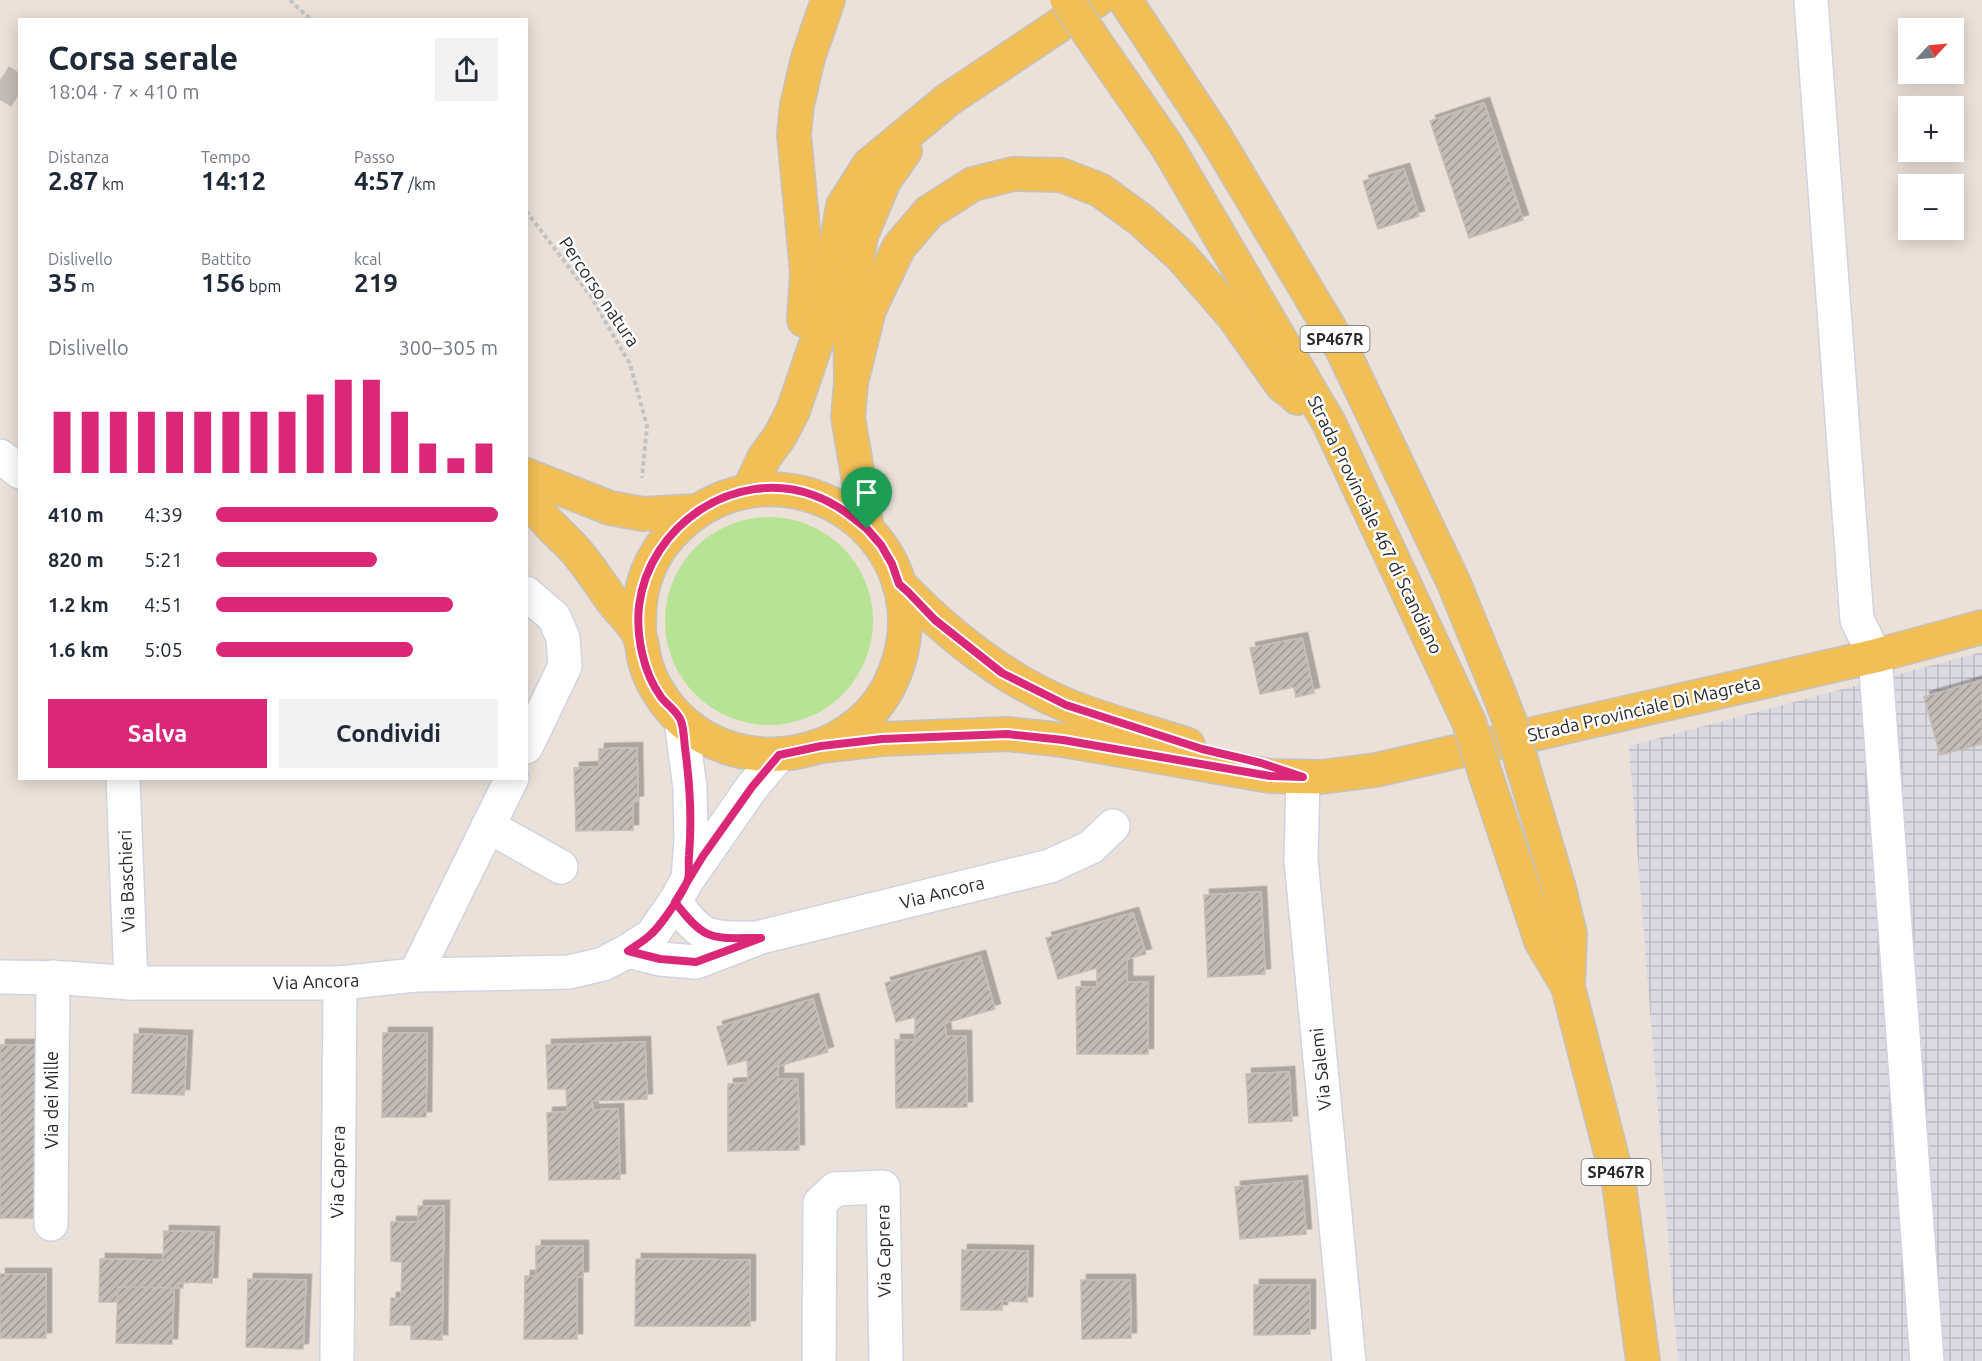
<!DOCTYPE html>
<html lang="it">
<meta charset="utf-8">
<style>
:root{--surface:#fff;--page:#f2f2f3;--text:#1f2937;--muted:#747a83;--accent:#db2777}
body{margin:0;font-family:Ubuntu,sans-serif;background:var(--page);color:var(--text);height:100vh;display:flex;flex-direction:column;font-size:22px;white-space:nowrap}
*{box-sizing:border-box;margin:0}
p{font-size:20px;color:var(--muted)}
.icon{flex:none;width:33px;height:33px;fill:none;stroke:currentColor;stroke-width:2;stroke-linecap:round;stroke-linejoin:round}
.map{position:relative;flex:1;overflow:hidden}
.side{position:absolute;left:18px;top:18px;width:510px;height:762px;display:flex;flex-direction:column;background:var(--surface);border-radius:0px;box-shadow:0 3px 15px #0003}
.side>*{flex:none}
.needle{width:39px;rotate:64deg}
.fabs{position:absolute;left:1898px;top:18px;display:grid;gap:12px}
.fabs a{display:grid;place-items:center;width:66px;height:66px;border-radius:0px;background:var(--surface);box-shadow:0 3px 15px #0003;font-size:30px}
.pin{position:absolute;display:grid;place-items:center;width:51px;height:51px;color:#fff;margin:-62px -26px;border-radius:50% 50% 50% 0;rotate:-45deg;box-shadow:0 0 6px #0007}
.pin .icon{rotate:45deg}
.round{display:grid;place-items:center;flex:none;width:63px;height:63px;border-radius:0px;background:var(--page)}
.overview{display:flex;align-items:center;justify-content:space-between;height:102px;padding:0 30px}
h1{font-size:33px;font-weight:600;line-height:45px}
.metrics{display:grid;grid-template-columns:repeat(3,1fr);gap:9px;height:102px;padding:6px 30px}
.metrics div{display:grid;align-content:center}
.metrics b{font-size:26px;font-weight:600}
.metrics small{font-size:16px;font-weight:400}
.metrics p{font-size:16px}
.chart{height:168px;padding:12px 30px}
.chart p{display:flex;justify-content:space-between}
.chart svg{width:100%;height:108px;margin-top:6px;stroke:var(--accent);stroke-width:6}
.button{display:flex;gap:12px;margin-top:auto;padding:12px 30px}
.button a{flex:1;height:69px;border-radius:0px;background:var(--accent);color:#fff;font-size:24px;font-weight:600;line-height:69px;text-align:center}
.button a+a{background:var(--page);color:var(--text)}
ul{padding:0 30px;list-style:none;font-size:20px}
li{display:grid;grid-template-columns:96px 72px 1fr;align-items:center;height:45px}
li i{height:15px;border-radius:8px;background:var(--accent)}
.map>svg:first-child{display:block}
</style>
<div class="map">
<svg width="1982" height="1361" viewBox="0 0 1982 1361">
<defs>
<pattern id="industrial-grid" width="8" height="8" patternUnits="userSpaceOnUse" patternTransform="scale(1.5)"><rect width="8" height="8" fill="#dbdae3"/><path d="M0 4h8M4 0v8" fill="none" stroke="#bcbbc3"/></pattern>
<pattern id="building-hatch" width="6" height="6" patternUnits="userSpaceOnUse" patternTransform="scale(1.5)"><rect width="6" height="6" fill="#c3bbb6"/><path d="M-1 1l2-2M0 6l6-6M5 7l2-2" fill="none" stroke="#9e9894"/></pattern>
<filter id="shadow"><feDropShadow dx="5.5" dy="-5.5" stdDeviation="0" flood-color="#0004"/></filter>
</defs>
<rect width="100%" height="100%" fill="#ebe1d9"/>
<path fill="url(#industrial-grid)" d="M1982 652V1361H1678L1629 746Z"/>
<circle fill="#b6e394" cx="769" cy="621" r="104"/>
<g fill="url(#building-hatch)" stroke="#c6bdb3" stroke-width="1.5" filter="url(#shadow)">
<path d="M1484 103 1523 220 1469 238 1430 121Z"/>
<path d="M1404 169 1419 216 1378 229 1363 181Z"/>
<path d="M1302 638 1314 693 1296 697 1294 687 1260 694 1250 648Z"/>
<path d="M1982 680V744L1940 755 1924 697Z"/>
<path d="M637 748 638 801 633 802V830L576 831 574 768 599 767V749Z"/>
<path d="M1261 892 1265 974 1208 977 1204 895Z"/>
<path d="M1133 913 1146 954 1127 959V982H1148V1054H1077L1076 987H1097V968L1058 979 1046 938Z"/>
<path d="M980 956 995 1009 945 1023 946 1036H966L967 1107 896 1108 895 1040H915V1017L896 1022 885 983Z"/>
<path d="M813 999 828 1052 778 1066V1079H798L799 1150 728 1151V1084L748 1083 747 1060 728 1065 717 1027Z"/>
<path d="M383 1033H427L426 1117H382Z"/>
<path d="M134 1034 187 1036 184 1095 132 1093Z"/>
<path d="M645 1042 647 1099 592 1101 593 1110 618 1109 620 1179 549 1180 547 1113 567 1112 566 1089H548L546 1045Z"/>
<rect x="0" y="1045" width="40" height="173"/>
<path d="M1289 1072 1292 1121 1249 1123 1246 1074Z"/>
<path d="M1302 1181 1306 1234 1240 1239 1235 1187Z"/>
<path d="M418 1206H444L442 1340 411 1339V1325H390L391 1298H401L402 1262 391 1261V1222H418Z"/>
<path d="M164 1231 214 1232 212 1283 183 1282V1288L118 1287 117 1302H99L100 1259 163 1260Z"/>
<path d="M536 1246H583V1277H577V1339H524L525 1276H536Z"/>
<path d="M962 1250 1028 1251 1027 1302 1002 1301V1310H961Z"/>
<path d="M636 1259 750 1260V1326H635Z"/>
<rect x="0" y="1274" width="46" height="64"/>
<path d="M248 1279 306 1280 303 1349 246 1347Z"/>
<path d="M1081 1280H1130L1131 1338 1082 1339Z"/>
<path d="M1254 1285H1310V1334L1254 1335Z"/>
<path d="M118 1287 174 1288 172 1344 116 1343Z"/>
</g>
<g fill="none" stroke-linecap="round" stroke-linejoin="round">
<path stroke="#c4bcb6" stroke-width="33" stroke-dasharray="33 16" stroke-linecap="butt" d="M0 80 20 93"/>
<defs>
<g id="minor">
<path d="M1811 0 1857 620 1875 656 1927 1361"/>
<path d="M0 456 20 472"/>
<path d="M526 593 554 617 563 638 565 666 526 747"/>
<path d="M681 720 690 788 691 840 688 879 752 787 779 755"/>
<path d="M1303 777 1301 860 1349 1361"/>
<path d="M123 778 131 983"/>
<path d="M488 826 561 867"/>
<path d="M675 902C702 938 706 938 750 938"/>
<path d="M628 951 660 959 696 962 761 937 1050 866 1091 847 1113 826"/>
<path d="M415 975 512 778"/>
<path d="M0 977 66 978 131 983H340L415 975 569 972 603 964 628 951 652 935 675 902 688 879"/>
<path d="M51 1224 53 977"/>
<path d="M337 1361 340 983"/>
<path d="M819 1361 820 1203 835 1189 883 1187 886 1361"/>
</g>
<g id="major">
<path d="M1125 0 1216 138 1342 349 1453 581 1498 691"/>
<path d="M1091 36 1167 146 1329 423 1460 703"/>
<path d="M804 320 807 272 794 134 797 105 808 58 828 0"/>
<path d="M851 383 869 310 899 247 929 212 973 184 1013 174 1061 175 1100 190 1141 220 1181 256 1234 317 1282 385 1298 398"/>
<path d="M526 475 610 508 643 514 697 511"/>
<path d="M749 490 764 458 780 436 793 411 821 329 843 206 869 165 949 99 1097 0"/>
<path d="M526 497C535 507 543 518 553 528 560 535 568 542 575 550 589 566 601 585 614 603 622 613 634 624 639 635 643 644 643 656 646 665 652 685 666 706 681 720 742 777 848 761 888 688 903 659 909 626 902 594 880 496 761 456 685 521 667 536 652 557 645 579 639 597 639 616 639 635"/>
<path d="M867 529 848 417 851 383 850 300 861 236 884 181 905 151"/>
<path d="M899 584C947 634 1002 678 1066 705 1104 721 1149 732 1188 745"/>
<path d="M821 746 882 739 1007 734 1063 740 1270 776 1321 777 1376 770 1875 656 1982 627"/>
<path d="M1523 767 1559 888 1570 934 1568 987 1619 1184 1643 1361"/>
<path d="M1486 776 1541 941 1568 987"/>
</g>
</defs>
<use href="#minor" stroke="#ced4e1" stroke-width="36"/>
<use href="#major" stroke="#c3c3c3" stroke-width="36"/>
<g stroke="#c3c3c3" stroke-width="4" stroke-dasharray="4.5 3" stroke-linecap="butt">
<path d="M290 0 311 20"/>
<path d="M526 211 590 295 630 364 647 426 642 478"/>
</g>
<use href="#minor" stroke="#fff" stroke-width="33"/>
<use href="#major" stroke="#f2bf57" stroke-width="33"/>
<defs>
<g id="major-bridge">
<path d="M1067 0 1091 36"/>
<path d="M1498 691 1510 722 1523 767"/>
<path d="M1460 703 1469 722 1486 776"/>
</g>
</defs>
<use href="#major-bridge" stroke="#c3c3c3" stroke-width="36" stroke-linecap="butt"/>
<use href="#major-bridge" stroke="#f2bf57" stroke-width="33"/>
</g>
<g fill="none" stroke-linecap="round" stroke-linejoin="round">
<defs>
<path id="route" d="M867 529C850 515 834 502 813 495 735 467 649 525 639 606 636 636 643 672 661 697 667 705 678 712 681 721 684 729 684 740 685 748 690 784 692 820 689 856 688 863 690 872 688 879 684 892 660 927 650 935 644 941 635 946 628 951L660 959 696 962 761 938C712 938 706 943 675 902L703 856 752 787 779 755 821 746 882 739 1007 734 1063 740 1270 776 1303 777 1261 763 1202 749 1066 705 1002 673 935 620 908 592 899 584 892 564 881 545 867 529"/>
</defs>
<use href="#route" stroke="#fff" stroke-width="12"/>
<use href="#route" stroke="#db2777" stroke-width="8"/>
</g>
<g text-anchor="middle" stroke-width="5" stroke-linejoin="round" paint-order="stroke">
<g fill="#fff" stroke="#686868" stroke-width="1.5">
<rect x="1300.5" y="326" width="69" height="26" rx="4.5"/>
<rect x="1581.5" y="1159" width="69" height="26" rx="4.5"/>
</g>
<g font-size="16" font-weight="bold" fill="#282828">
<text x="1335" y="345">SP467R</text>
<text x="1616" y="1178">SP467R</text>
</g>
<g font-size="18" fill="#282828" stroke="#fff">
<text transform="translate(599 292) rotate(56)" y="6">Percorso natura</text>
<text transform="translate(1375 525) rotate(64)" y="6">Strada Provinciale 467 di Scandiano</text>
<text transform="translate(1644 709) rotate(-13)" y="6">Strada Provinciale Di Magreta</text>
<text transform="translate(127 881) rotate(-92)" y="6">Via Baschieri</text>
<text transform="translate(942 893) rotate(-14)" y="6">Via Ancora</text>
<text transform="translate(316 982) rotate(-2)" y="6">Via Ancora</text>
<text transform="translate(1321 1069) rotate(-96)" y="6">Via Salemi</text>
<text transform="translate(52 1100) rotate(-90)" y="6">Via dei Mille</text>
<text transform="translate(338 1172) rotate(-89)" y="6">Via Caprera</text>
<text transform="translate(884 1251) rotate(-91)" y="6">Via Caprera</text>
</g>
</g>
</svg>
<div class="fabs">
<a><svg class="needle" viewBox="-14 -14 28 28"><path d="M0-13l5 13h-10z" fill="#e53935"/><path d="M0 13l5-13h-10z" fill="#747a83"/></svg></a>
<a>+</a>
<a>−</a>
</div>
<div class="pin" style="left:867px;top:529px;background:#1e9e55"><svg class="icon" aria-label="arrive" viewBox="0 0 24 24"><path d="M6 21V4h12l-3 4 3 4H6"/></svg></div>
<section class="side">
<div class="overview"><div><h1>Corsa serale</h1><p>18:04 · 7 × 410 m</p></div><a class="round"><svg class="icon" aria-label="share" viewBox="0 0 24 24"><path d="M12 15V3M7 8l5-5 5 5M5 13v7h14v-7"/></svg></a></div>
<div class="metrics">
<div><p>Distanza</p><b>2.87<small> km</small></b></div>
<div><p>Tempo</p><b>14:12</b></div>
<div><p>Passo</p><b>4:57<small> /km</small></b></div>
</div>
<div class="metrics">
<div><p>Dislivello</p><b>35<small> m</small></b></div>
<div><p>Battito</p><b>156<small> bpm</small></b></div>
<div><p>kcal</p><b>219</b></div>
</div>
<div class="chart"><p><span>Dislivello</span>300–305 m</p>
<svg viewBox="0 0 160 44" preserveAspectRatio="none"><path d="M5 44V19M15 44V19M25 44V19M35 44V19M45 44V19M55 44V19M65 44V19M75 44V19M85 44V19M95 44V12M105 44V6M115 44V6M125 44V19M135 44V32M145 44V38M155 44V32"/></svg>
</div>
<ul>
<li><b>410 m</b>4:39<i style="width:100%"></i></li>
<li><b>820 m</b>5:21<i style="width:57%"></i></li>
<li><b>1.2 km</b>4:51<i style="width:84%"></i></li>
<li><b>1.6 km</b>5:05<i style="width:70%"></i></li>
</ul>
<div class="button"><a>Salva</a><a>Condividi</a></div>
</section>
</div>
